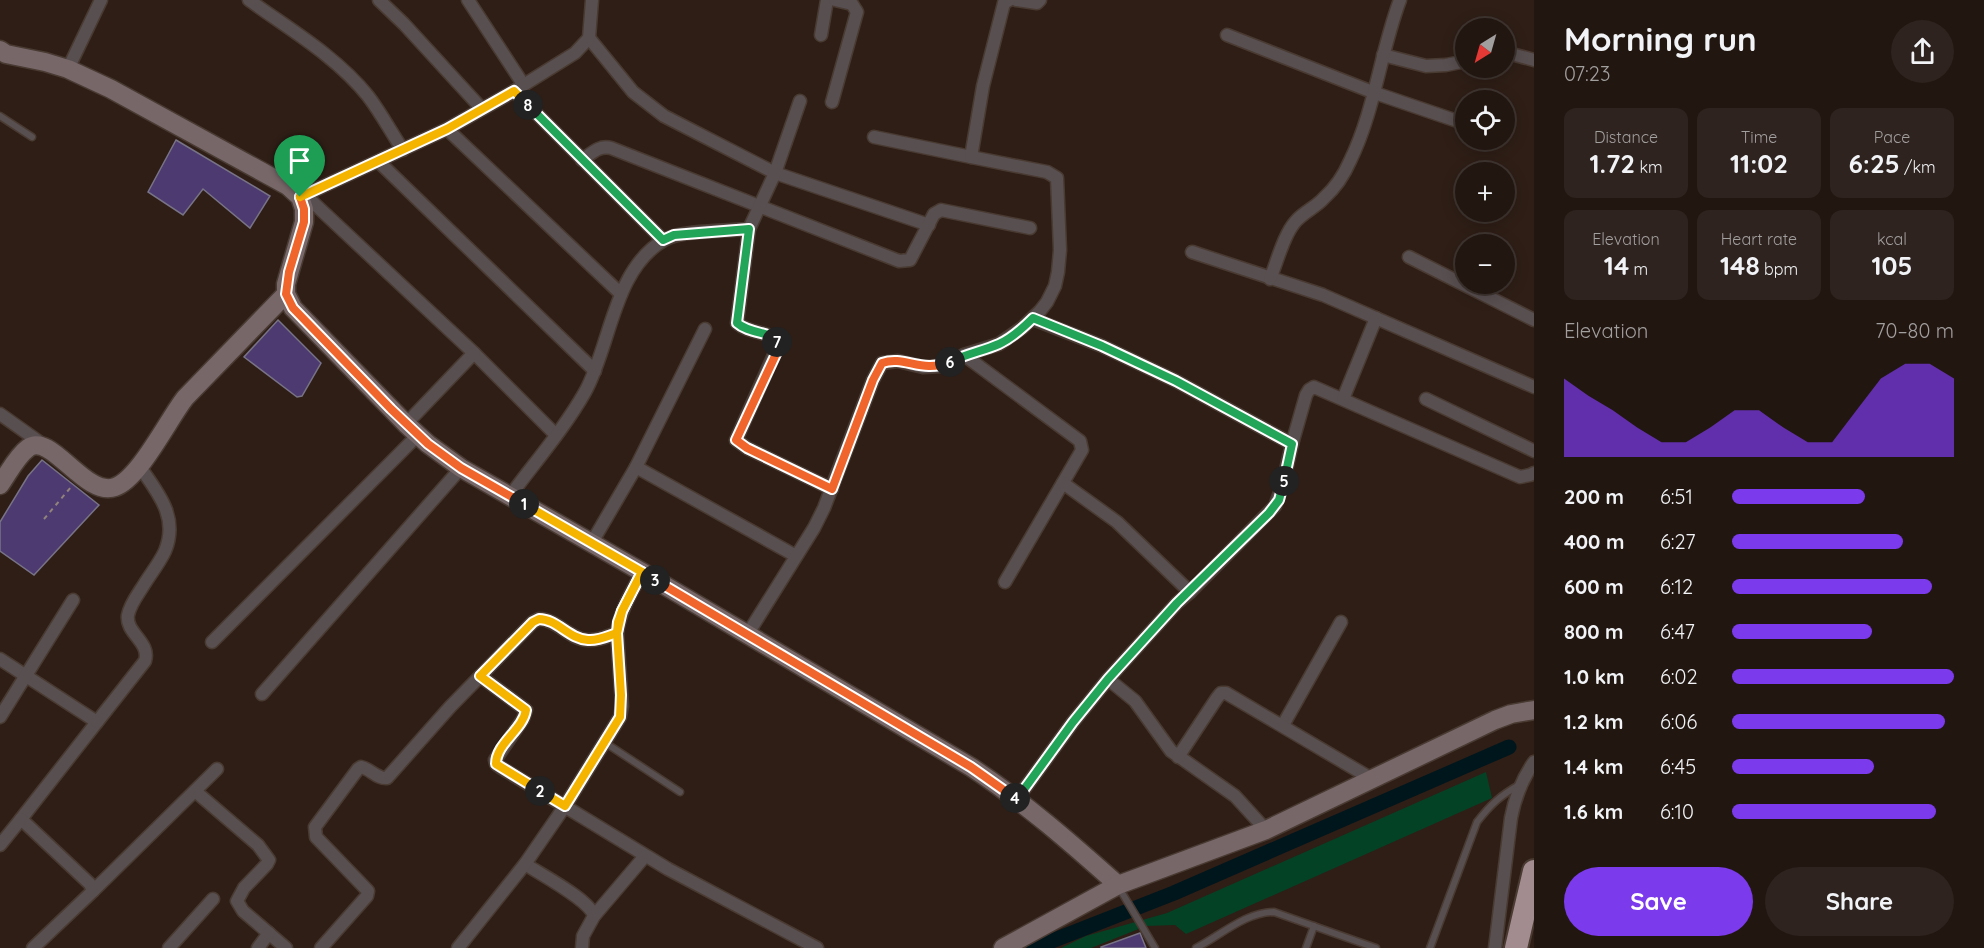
<!DOCTYPE html>
<meta charset="utf-8">
<style>
:root{--surface:#221610;--page:#2e231e;--text:#f1f3f6;--muted:#a29f9f;--line:#3f3530;--accent:#7c3aed}
body{margin:0;font-family:Quicksand,sans-serif;background:var(--page);color:var(--text);height:100vh;display:flex;flex-direction:column;font-size:22px;white-space:nowrap}
*{box-sizing:border-box;margin:0}
p{font-size:20px;color:var(--muted)}
.icon{flex:none;width:33px;height:33px;fill:none;stroke:currentColor;stroke-width:2;stroke-linecap:round;stroke-linejoin:round}
.map{position:relative;flex:1;overflow:hidden}
.details{display:flex;flex-direction:column;background:var(--surface);width:450px}
.details>*{flex:none}
.needle{width:39px;rotate:217deg}
.controls{position:absolute;left:1455px;top:18px;display:grid;gap:12px}
.controls a{display:grid;place-items:center;width:60px;height:60px;border-radius:50%;background:var(--surface);box-shadow:0 3px 15px #0003,0 0 0 2px var(--line);font-size:30px}
.pin{position:absolute;display:grid;place-items:center;width:51px;height:51px;color:#fff;margin:-62px -26px;border-radius:50% 50% 50% 0;rotate:-45deg;box-shadow:0 0 6px #0007}
.pin .icon{rotate:45deg}
.km{position:absolute;width:30px;height:30px;margin:-15px;border-radius:50%;background:#222;color:#fff;font-size:16px;line-height:30px;text-align:center}
.round{display:grid;place-items:center;flex:none;width:63px;height:63px;border-radius:32px;background:var(--page)}
.head{display:flex;align-items:center;justify-content:space-between;height:102px;padding:0 30px}
h1{font-size:33px;font-weight:800;line-height:45px}
.metrics{display:grid;grid-template-columns:repeat(3,1fr);gap:9px;height:102px;padding:6px 30px}
.metrics div{display:grid;align-content:center;border-radius:12px;background:var(--page);text-align:center}
.metrics b{font-size:26px;font-weight:800}
.metrics small{font-size:16px;font-weight:400}
.metrics p{font-size:16px}
.chart{height:168px;padding:12px 30px}
.chart p{display:flex;justify-content:space-between}
.chart svg{width:100%;height:108px;margin-top:6px;fill:var(--accent);opacity:.7}
.cta{display:flex;gap:12px;margin-top:auto;padding:12px 30px}
.cta a{flex:1;height:69px;border-radius:36px;background:var(--accent);color:#fff;font-size:24px;font-weight:800;line-height:69px;text-align:center}
.cta a+a{background:var(--page);color:var(--text)}
ul{padding:0 30px;list-style:none;font-size:20px}
li{display:grid;grid-template-columns:96px 72px 1fr;align-items:center;height:45px}
li i{height:15px;border-radius:8px;background:var(--accent)}
main{display:flex;flex:1;min-height:0}
.map>svg:first-child{display:block}
</style>
<main>
<div class="map">
<svg width="1534" height="948" viewBox="0 0 1534 948">
<rect width="100%" height="100%" fill="#2e1e16"/>
<path fill="#044226" d="M1486 772 1492 798 1186 934 1175 925 1146 926 1091 948H1061L1086 936 1167 913Z"/>
<g fill="none" stroke-linecap="round" stroke-linejoin="round">
<path stroke="#00161d" stroke-width="15" d="M1034 948 1174 893 1509 747"/>
</g>
<g fill="#4c3a70" stroke="#787386" stroke-width="1.5">
<path d="M176 140 270 196 250 228 203 189 183 215 148 192Z"/>
<path d="M278 320 321 363 302 396 297 397 244 357Z"/>
<path d="M42 460 99 505 34 575 0 551V522L28 476Z"/>
<path d="M1140 933 1146 948H1101V947Z"/>
</g>
<g fill="none" stroke-linecap="round" stroke-linejoin="round">
<defs>
<g id="lane">
<path d="M0 116 32 137"/>
<path d="M604 742 680 792"/>
<path d="M1118 886 1155 948"/>
<path d="M1196 948C1221 935 1246 912 1274 912L1376 948"/>
<path d="M1306 948 1314 926"/>
<path d="M1430 948 1477 822C1491 804 1500 796 1519 785"/>
</g>
<g id="street">
<path d="M249 0C289 29 336 56 368 96 381 113 391 132 403 150"/>
<path d="M379 0 404 24 482 109"/>
<path d="M468 0 523 84"/>
<path d="M1016 0 1037 3 1040 0"/>
<path d="M821 35 827 0"/>
<path d="M1227 35 1375 93 1466 124"/>
<path d="M589 38 633 92 664 116 775 173 929 225"/>
<path d="M1504 52 1534 60"/>
<path d="M1383 55 1426 66 1446 65 1466 61"/>
<path d="M68 69 101 0"/>
<path d="M514 91 663 240"/>
<path d="M832 102 857 12 852 4 835 0"/>
<path d="M447 129 621 294"/>
<path d="M874 137 971 157"/>
<path d="M582 160C592 153 599 145 611 148L899 261 910 260 934 214 941 210 1030 228"/>
<path d="M379 162 595 371"/>
<path d="M305 195 474 353 556 435"/>
<path d="M300 197 447 129 514 91 575 53 589 38 592 0"/>
<path d="M749 229 737 323C747 332 764 332 775 338L778 346 736 440 747 448 832 489"/>
<path d="M1192 252 1323 295 1534 387"/>
<path d="M1409 257 1534 320"/>
<path d="M1270 279C1277 262 1284 234 1296 221 1304 212 1316 207 1324 198 1335 188 1344 175 1350 161 1375 110 1380 53 1400 0"/>
<path d="M1033 319 1102 346 1176 381 1292 444 1306 395 1309 390 1314 387 1520 477 1530 475 1534 473"/>
<path d="M964 355 1080 441 1082 450 1005 582"/>
<path d="M1343 399 1376 318"/>
<path d="M1426 399 1534 451"/>
<path d="M0 414 45 446"/>
<path d="M406 424 474 353"/>
<path d="M636 467 796 556"/>
<path d="M1063 483 1117 522 1190 592"/>
<path d="M510 496C535 462 564 429 585 392 611 345 613 270 664 240 681 230 728 231 749 229L775 173 800 101"/>
<path d="M591 544 636 467 705 329"/>
<path d="M747 635 814 528 824 508 873 380 882 363 898 361 923 367 941 366 964 355 999 344 1022 328 1040 311 1047 302 1055 286 1058 272 1060 250 1057 178 1047 172 971 157 983 86 1004 3 1009 0"/>
<path d="M212 642 418 435"/>
<path d="M0 659 97 722 21 819 90 884 93 891 33 948"/>
<path d="M480 676 526 710 523 719 495 760 496 764 500 767 668 869 817 948"/>
<path d="M1108 679 1135 701 1171 751 1235 796 1266 830"/>
<path d="M262 694 461 468"/>
<path d="M0 717 73 600"/>
<path d="M97 722 145 661C151 642 125 633 128 615 130 604 139 593 145 583 152 572 160 562 165 551 179 517 158 493 140 467"/>
<path d="M1283 725 1341 622"/>
<path d="M1178 757 1217 698 1221 693H1226L1372 779"/>
<path d="M195 791 258 845 269 860 267 864 244 888 237 901 243 911 286 948"/>
<path d="M1017 799 1073 722 1108 679 1177 603 1190 592 1275 506 1282 487 1292 444"/>
<path d="M0 845 21 819"/>
<path d="M525 864C540 874 590 900 594 916L583 936 582 948"/>
<path d="M93 891 217 769"/>
<path d="M594 916 645 856"/>
<path d="M169 948 213 899"/>
<path d="M258 948 269 933"/>
<path d="M321 948 367 896 368 891 316 837 315 827 358 769 361 767C371 769 377 779 387 778L450 707 533 622 539 619C557 619 570 640 588 640 598 641 608 636 617 633"/>
<path d="M458 948 525 864 565 806 620 717 622 706 617 633C620 610 632 592 642 572"/>
<path d="M1495 948 1511 818C1515 797 1522 779 1534 762"/>
</g>
<g id="secondary">
<path d="M0 50 6 54 45 62 68 69 111 89 288 186 300 197 304 209V222L286 284V294L293 308 406 424 428 444 461 468 642 572 971 767C1024 802 1071 843 1118 885"/>
<path d="M0 485C8 474 16 457 28 448 51 431 85 498 115 487 139 479 168 420 185 398L286 294"/>
<path d="M1003 948 1118 885 1266 830 1495 720 1511 714 1534 710"/>
</g>
<path id="highway" d="M1516 948 1534 871"/>
</defs>
<use href="#lane" stroke="#493a32" stroke-width="9"/>
<use href="#street" stroke="#493a32" stroke-width="15"/>
<use href="#secondary" stroke="#493a32" stroke-width="21"/>
<use href="#highway" stroke="#493a32" stroke-width="26"/>
<path stroke="#91837c" stroke-width="2" stroke-dasharray="4.5 4.5" stroke-linecap="butt" d="M44 519 71 487"/>
<use href="#lane" stroke="#584f50" stroke-width="6"/>
<use href="#street" stroke="#584f50" stroke-width="12"/>
<use href="#secondary" stroke="#776769" stroke-width="18"/>
<use href="#highway" stroke="#a38c8f" stroke-width="22"/>
</g>
<g fill="none" stroke-linecap="round" stroke-linejoin="round">
<defs>
<path id="split-1" d="M300 197 304 209V222L289 272 286 294 293 308 391 409 428 444 461 468 524 504"/>
<path id="split-2" d="M524 504 642 572 622 611 618 622 617 633 621 695 620 717 565 806 540 791"/>
<path id="split-3" d="M540 791 496 764C496 743 523 730 526 710L480 676 533 622 539 619C557 619 569 639 588 640 598 641 608 636 617 633L622 611 642 572 655 580"/>
<path id="split-4" d="M655 580 971 767 1015 798"/>
<path id="split-5" d="M1015 798 1017 799 1073 722 1108 679 1177 603 1269 513 1279 500 1284 481"/>
<path id="split-6" d="M950 362C966 354 983 351 999 344 1012 338 1023 328 1033 318L1102 346 1176 381 1292 444 1284 481"/>
<path id="split-7" d="M777 342 778 346 776 354 736 440 747 448 832 489 873 380 882 363C905 355 921 374 950 362"/>
<path id="split-8" d="M528 105 663 240 674 235 749 229 737 323C747 332 764 332 776 338L777 342"/>
<path id="split-9" d="M300 197 447 129 514 91 528 105"/>
</defs>
<use href="#split-1" stroke="#fff" stroke-width="12"/>
<use href="#split-2" stroke="#fff" stroke-width="12"/>
<use href="#split-3" stroke="#fff" stroke-width="12"/>
<use href="#split-4" stroke="#fff" stroke-width="12"/>
<use href="#split-5" stroke="#fff" stroke-width="12"/>
<use href="#split-6" stroke="#fff" stroke-width="12"/>
<use href="#split-7" stroke="#fff" stroke-width="12"/>
<use href="#split-8" stroke="#fff" stroke-width="12"/>
<use href="#split-9" stroke="#fff" stroke-width="12"/>
<use href="#split-1" stroke="#f0652b" stroke-width="8"/>
<use href="#split-2" stroke="#f5b400" stroke-width="8"/>
<use href="#split-3" stroke="#f5b400" stroke-width="8"/>
<use href="#split-4" stroke="#f0652b" stroke-width="8"/>
<use href="#split-5" stroke="#22a559" stroke-width="8"/>
<use href="#split-6" stroke="#22a559" stroke-width="8"/>
<use href="#split-7" stroke="#f0652b" stroke-width="8"/>
<use href="#split-8" stroke="#22a559" stroke-width="8"/>
<use href="#split-9" stroke="#f5b400" stroke-width="8"/>
</g>
</svg>
<div class="controls">
<a><svg class="needle" viewBox="-14 -14 28 28"><path d="M0-13l5 13h-10z" fill="#e53935"/><path d="M0 13l5-13h-10z" fill="#a29f9f"/></svg></a>
<a><svg class="icon" aria-label="locate" viewBox="0 0 24 24"><circle cx="12" cy="12" r="6"/><path d="M12 2v4M12 18v4M2 12h4M18 12h4"/></svg></a>
<a>+</a>
<a>−</a>
</div>
<div class="pin" style="left:300px;top:197px;background:#1e9e55"><svg class="icon" aria-label="arrive" viewBox="0 0 24 24"><path d="M6 21V4h12l-3 4 3 4H6"/></svg></div>
<b class="km" style="left:524px;top:504px">1</b>
<b class="km" style="left:540px;top:791px">2</b>
<b class="km" style="left:655px;top:580px">3</b>
<b class="km" style="left:1015px;top:798px">4</b>
<b class="km" style="left:1284px;top:481px">5</b>
<b class="km" style="left:950px;top:362px">6</b>
<b class="km" style="left:777px;top:342px">7</b>
<b class="km" style="left:528px;top:105px">8</b>
</div>
<section class="details">
<div class="head"><div><h1>Morning run</h1><p>07:23</p></div><a class="round"><svg class="icon" aria-label="share" viewBox="0 0 24 24"><path d="M12 15V3M7 8l5-5 5 5M5 13v7h14v-7"/></svg></a></div>
<div class="metrics">
<div><p>Distance</p><b>1.72<small> km</small></b></div>
<div><p>Time</p><b>11:02</b></div>
<div><p>Pace</p><b>6:25<small> /km</small></b></div>
</div>
<div class="metrics">
<div><p>Elevation</p><b>14<small> m</small></b></div>
<div><p>Heart rate</p><b>148<small> bpm</small></b></div>
<div><p>kcal</p><b>105</b></div>
</div>
<div class="chart"><p><span>Elevation</span>70–80 m</p>
<svg viewBox="0 0 160 44" preserveAspectRatio="none"><path d="M0 44V12L10 19L20 25L30 32L40 38L50 38L60 32L70 25L80 25L90 32L100 38L110 38L120 25L130 12L140 6L150 6L160 12V44z"/></svg>
</div>
<ul>
<li><b>200 m</b>6:51<i style="width:60%"></i></li>
<li><b>400 m</b>6:27<i style="width:77%"></i></li>
<li><b>600 m</b>6:12<i style="width:90%"></i></li>
<li><b>800 m</b>6:47<i style="width:63%"></i></li>
<li><b>1.0 km</b>6:02<i style="width:100%"></i></li>
<li><b>1.2 km</b>6:06<i style="width:96%"></i></li>
<li><b>1.4 km</b>6:45<i style="width:64%"></i></li>
<li><b>1.6 km</b>6:10<i style="width:92%"></i></li>
</ul>
<div class="cta"><a>Save</a><a>Share</a></div>
</section>
</main>
